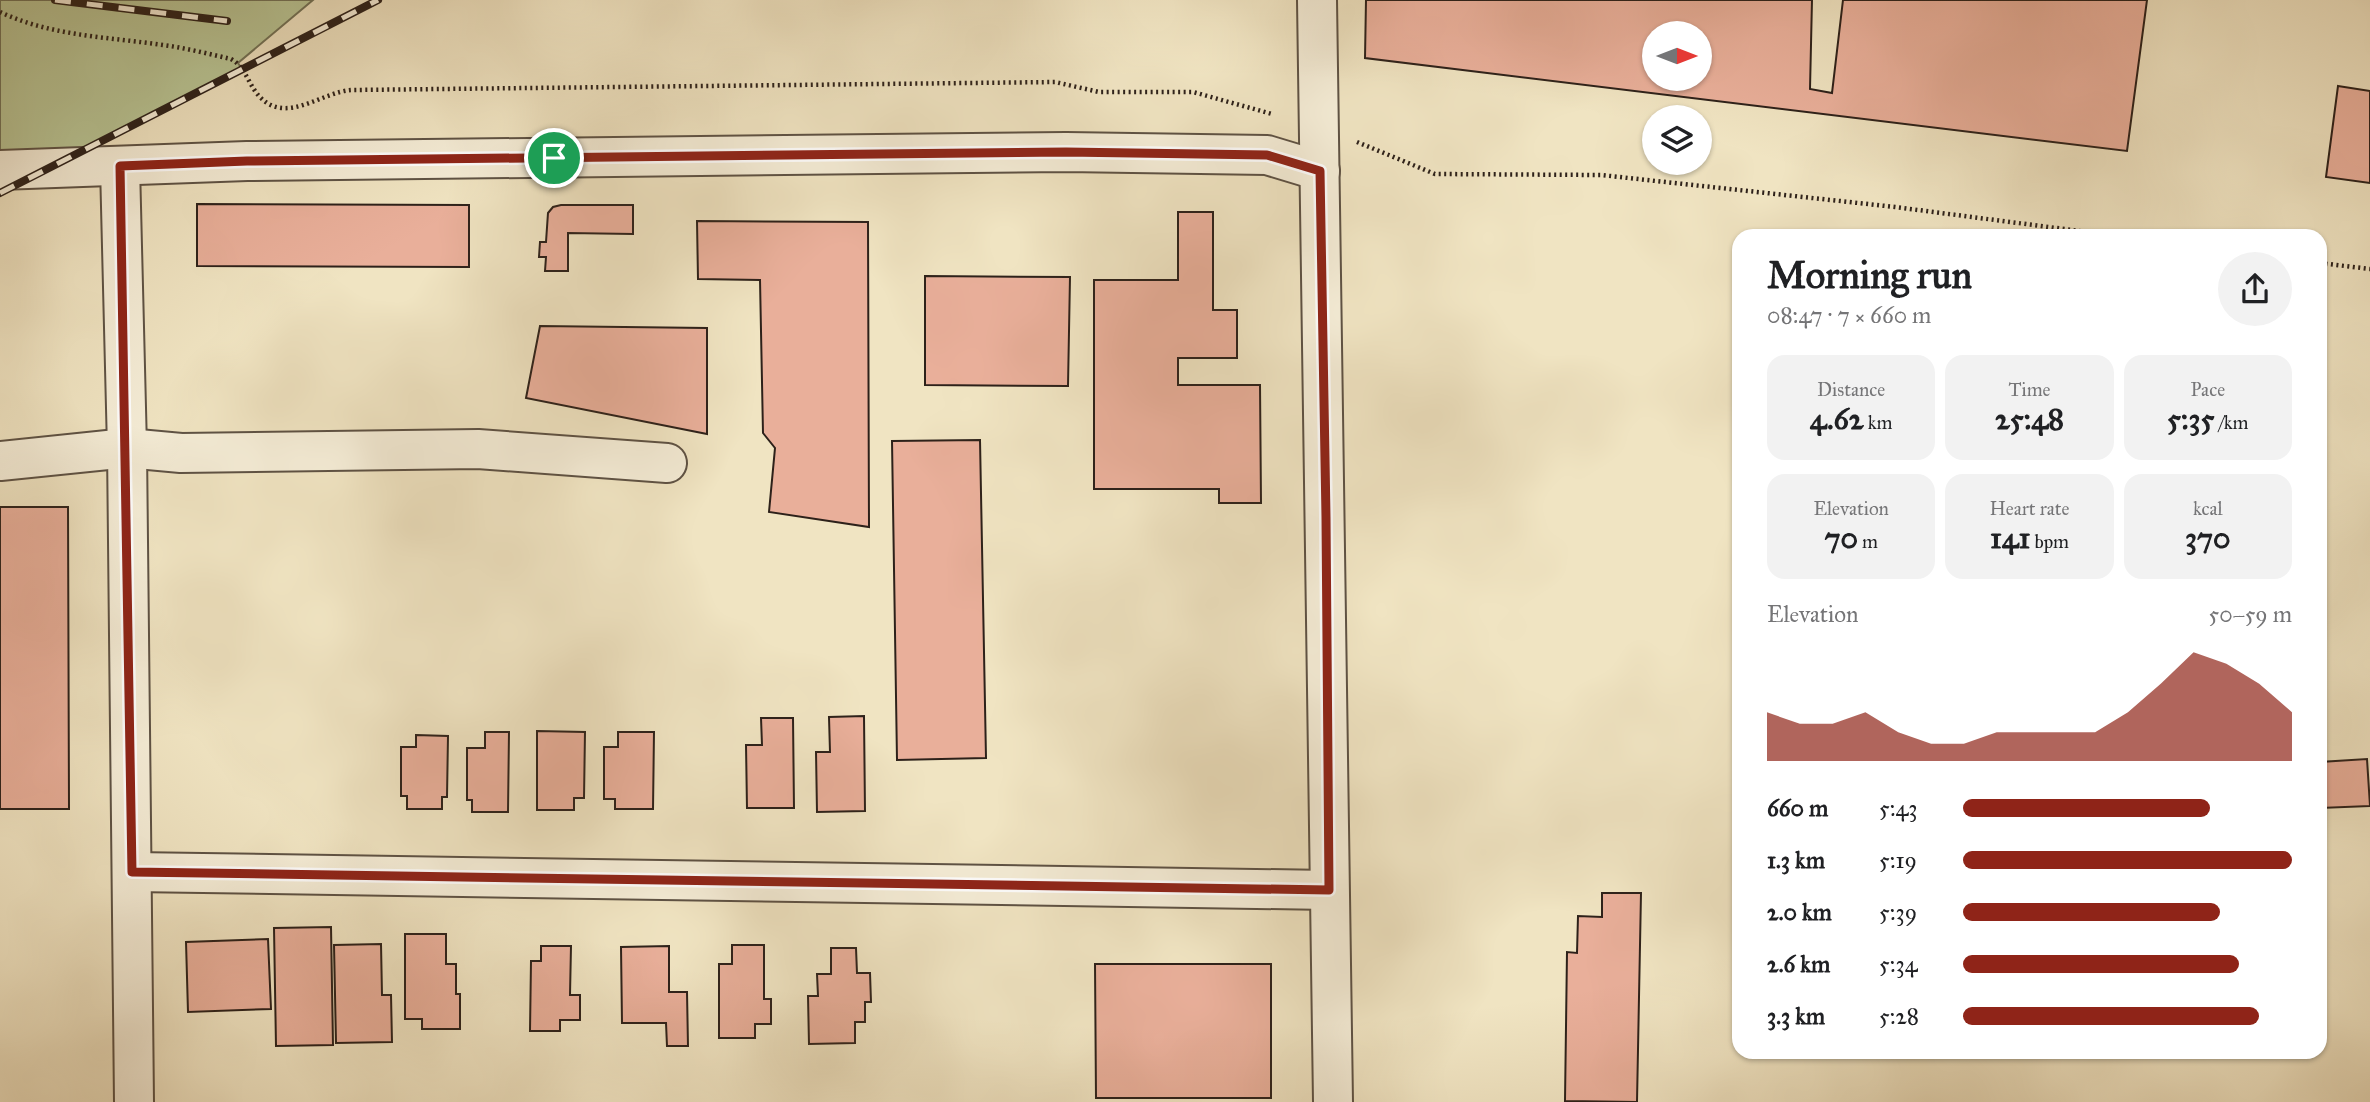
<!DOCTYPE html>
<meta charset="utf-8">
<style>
:root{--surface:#fff;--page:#f2f2f2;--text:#202124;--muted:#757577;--accent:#8f2418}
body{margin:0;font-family:"IM FELL Great Primer",serif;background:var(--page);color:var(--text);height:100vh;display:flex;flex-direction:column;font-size:26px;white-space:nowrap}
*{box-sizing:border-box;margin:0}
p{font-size:23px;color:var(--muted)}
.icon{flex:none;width:38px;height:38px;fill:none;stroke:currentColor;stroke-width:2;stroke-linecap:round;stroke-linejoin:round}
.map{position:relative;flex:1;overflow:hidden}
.sheet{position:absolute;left:1732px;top:229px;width:595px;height:830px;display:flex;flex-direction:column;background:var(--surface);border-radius:21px;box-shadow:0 2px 5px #0004}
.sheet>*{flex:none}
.needle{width:46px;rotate:90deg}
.controls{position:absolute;left:1642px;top:21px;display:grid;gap:14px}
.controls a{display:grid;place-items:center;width:70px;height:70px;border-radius:50%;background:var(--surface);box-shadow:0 2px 5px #0004;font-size:35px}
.pin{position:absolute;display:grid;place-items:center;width:60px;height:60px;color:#fff;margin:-30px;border:4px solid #fff;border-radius:50%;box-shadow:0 2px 7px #0007}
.round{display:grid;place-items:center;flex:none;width:74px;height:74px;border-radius:37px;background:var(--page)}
.summary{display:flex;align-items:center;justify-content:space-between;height:119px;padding:0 35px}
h1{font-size:38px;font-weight:700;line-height:52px}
.stats{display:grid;grid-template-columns:repeat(3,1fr);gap:10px;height:119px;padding:7px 35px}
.stats div{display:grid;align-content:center;border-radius:18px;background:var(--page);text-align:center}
.stats b{font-size:30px;font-weight:700}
.stats small{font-size:19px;font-weight:400}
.stats p{font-size:19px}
.chart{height:196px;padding:14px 35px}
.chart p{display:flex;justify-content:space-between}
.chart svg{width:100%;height:126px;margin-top:7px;fill:var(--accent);opacity:.7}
ul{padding:0 35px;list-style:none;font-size:23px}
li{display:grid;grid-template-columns:112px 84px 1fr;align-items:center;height:52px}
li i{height:18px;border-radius:9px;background:var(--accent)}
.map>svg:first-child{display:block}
</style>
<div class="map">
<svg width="2370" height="1102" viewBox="0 0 2370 1102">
<rect width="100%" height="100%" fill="#f0e4c2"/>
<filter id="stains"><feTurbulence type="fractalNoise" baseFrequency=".00286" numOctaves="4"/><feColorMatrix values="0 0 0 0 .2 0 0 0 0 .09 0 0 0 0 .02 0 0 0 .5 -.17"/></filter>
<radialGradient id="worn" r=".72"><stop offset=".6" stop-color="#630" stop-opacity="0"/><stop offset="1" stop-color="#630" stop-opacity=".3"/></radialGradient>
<path fill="#b8c494" stroke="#727257" stroke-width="2" d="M0 0H313L238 63 242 69 48 169 0 170Z"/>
<g fill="#e9af9a" stroke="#2d211a" stroke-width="2" fill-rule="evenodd">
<path d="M1366 0H1812L1810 89 1832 93 1843 0H2147L2127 151 1365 58ZM1654 33H1699V79H1654Z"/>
<path d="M2338 86 2370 91V183L2326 177Z"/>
<path d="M197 204 469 205V267L197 266Z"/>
<path d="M561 205H633V234L568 233V271H545L546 257H539L540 242H546L548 213 553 207Z"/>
<path d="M1178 212H1213V310H1237V358H1178V385H1260L1261 503H1219V489H1094V280H1178Z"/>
<path d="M697 221 868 222 869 527 769 512 775 448 763 433 760 280 698 279Z"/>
<path d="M925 276 1070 277 1068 386 925 385Z"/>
<path d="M540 326 707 328V434L526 398Z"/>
<path d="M980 440 986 758 897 760 892 441Z"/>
<path d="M0 507H68L69 809H0Z"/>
<path d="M864 716 865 811 817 812 816 752H830L829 717Z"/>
<path d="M761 718H793L794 808H747L746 745H762Z"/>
<path d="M537 731 585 732 584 798H574V810H537Z"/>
<path d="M485 732H509L508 812H472V800H467V748H485Z"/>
<path d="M618 732H654L653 809H615V799H604V747H618Z"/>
<path d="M416 735 448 736 447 797H442V809H407V796H401V747H416Z"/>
<path d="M2367 759 2370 806 2320 808V762Z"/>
<path d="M1602 893H1641L1637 1102 1565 1101 1567 952 1577 953 1578 916 1602 917Z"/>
<path d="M331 927 333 1045 276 1046 274 928Z"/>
<path d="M405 934H446V964H456V994H460V1029H422V1019H405Z"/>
<path d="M268 939 271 1009 188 1012 186 942Z"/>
<path d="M381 944 382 995H391L392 1042 336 1043 334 945Z"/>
<path d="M732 945H764V999H771V1024H755V1038H719V964H732Z"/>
<path d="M541 946H571L570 995H580V1020H560V1031H530L531 961H541Z"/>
<path d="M669 946V992H687L688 1046H667L666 1023H622L621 947Z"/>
<path d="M831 948H856L857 973H870L871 1002H865V1022H855V1043L809 1044 808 996H818L817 974H831Z"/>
<path d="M1095 964H1271V1098H1096Z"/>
</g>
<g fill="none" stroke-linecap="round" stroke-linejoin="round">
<defs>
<g id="minor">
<path d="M1317 0 1333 1102"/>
<path d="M120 166 127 448 134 1102"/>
<path d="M0 170 247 161 1066 152 1267 155 1320 171"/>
<path d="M0 461 127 448 181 453 478 449 667 463"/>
<path d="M132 872 1329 890"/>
</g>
</defs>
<use href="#minor" stroke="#5e5244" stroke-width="42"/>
<g stroke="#2d211a" stroke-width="4.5" stroke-dasharray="2 3.5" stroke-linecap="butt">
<path d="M0 12C51 36 108 37 163 45 186 48 209 54 231 59 246 67 249 87 261 98 287 124 322 92 351 90L1055 82 1099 92H1193L1272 114"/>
<path d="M1357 142 1435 174 1601 175 1895 207 2118 236"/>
<path d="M2320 263 2370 269"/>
</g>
<use href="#minor" stroke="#f5edd7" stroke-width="38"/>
<defs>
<g id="rail">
<path d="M55 0 227 21"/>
<path d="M0 193 378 0"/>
</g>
</defs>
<use href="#rail" stroke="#2d211a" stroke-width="8"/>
<use href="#rail" stroke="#f5edd7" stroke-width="5" stroke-dasharray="16" stroke-linecap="butt"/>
</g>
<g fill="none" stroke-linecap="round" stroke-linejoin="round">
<defs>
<path id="route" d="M1066 152 1267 155 1320 171 1326 517 1329 890 132 872 120 166 247 161Z"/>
</defs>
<use href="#route" stroke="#fff" stroke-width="14"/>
<use href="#route" stroke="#8f2418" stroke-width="9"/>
</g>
<rect width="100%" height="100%" filter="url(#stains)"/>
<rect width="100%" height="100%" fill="url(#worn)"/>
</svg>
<div class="controls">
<a><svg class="needle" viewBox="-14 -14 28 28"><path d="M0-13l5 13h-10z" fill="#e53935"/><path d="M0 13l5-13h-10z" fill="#757577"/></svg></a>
<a><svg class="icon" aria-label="layers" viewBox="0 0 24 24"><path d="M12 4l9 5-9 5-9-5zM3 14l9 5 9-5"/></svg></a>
</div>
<div class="pin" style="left:554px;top:158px;background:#1e9e55"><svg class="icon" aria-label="arrive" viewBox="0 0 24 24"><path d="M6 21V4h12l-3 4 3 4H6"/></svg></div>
<section class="sheet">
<div class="summary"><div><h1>Morning run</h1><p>08:47 · 7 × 660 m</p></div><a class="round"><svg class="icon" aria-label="share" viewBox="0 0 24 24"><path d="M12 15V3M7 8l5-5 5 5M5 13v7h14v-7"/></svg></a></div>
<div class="stats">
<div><p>Distance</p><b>4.62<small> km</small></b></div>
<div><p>Time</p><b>25:48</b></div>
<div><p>Pace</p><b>5:35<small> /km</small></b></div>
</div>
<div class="stats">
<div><p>Elevation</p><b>70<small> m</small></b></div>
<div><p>Heart rate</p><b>141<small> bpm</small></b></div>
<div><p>kcal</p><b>370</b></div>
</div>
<div class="chart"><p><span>Elevation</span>50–59 m</p>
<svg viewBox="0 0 160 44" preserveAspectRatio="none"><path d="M0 44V27L10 31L20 31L30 27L40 34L50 38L60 38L70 34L80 34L90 34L100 34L110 27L120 17L130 6L140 10L150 17L160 27V44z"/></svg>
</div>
<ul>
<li><b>660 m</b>5:43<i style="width:75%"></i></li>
<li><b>1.3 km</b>5:19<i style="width:100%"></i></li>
<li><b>2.0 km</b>5:39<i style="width:78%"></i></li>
<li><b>2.6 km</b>5:34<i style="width:84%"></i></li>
<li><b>3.3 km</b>5:28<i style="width:90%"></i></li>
</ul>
</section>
</div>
